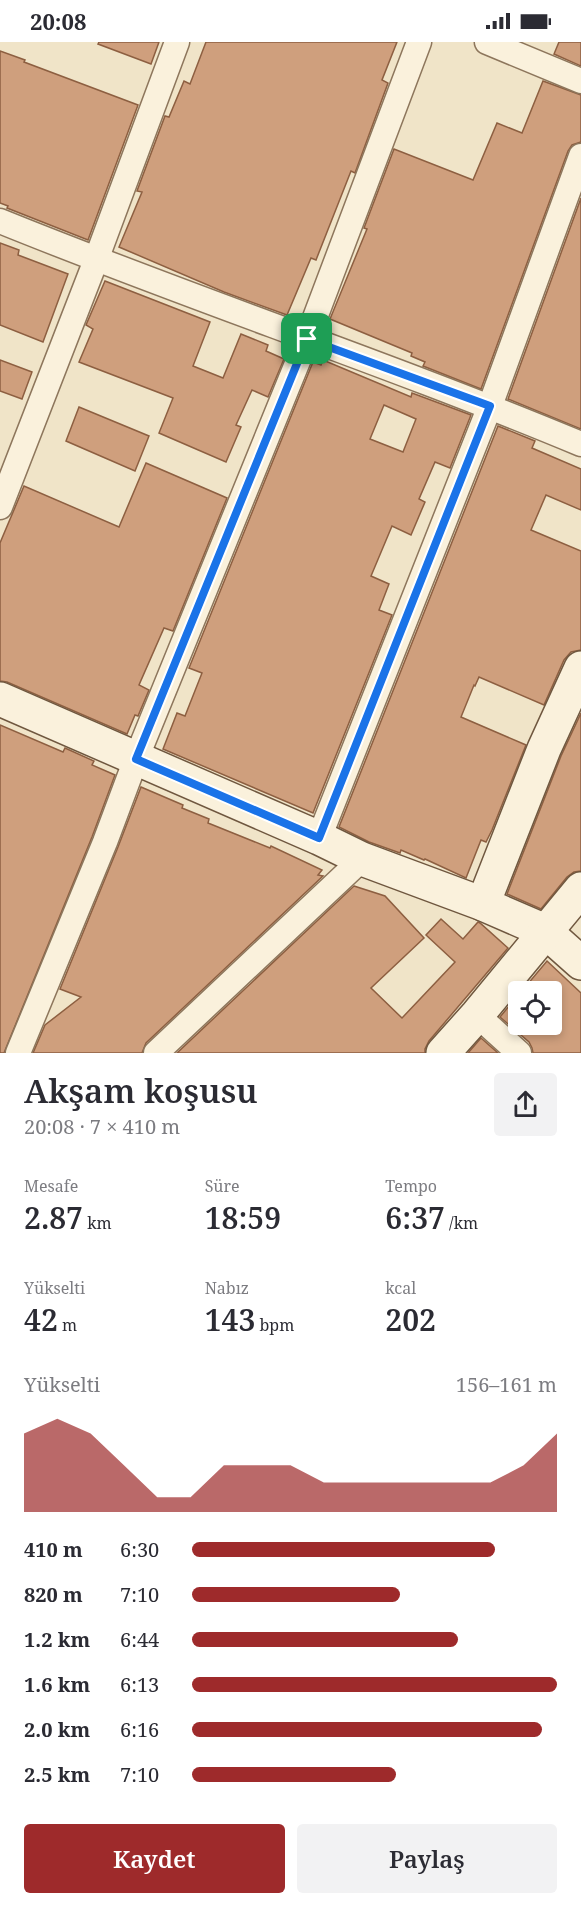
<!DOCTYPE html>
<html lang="tr">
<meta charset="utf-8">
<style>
:root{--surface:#fff;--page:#f2f2f3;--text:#2b2b33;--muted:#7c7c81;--accent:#9e2a2b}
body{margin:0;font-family:"Noto Serif",serif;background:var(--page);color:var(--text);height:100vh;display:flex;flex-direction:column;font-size:22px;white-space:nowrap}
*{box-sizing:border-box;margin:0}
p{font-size:20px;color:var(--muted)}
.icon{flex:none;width:33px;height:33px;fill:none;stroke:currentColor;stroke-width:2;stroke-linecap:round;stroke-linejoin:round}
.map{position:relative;height:1011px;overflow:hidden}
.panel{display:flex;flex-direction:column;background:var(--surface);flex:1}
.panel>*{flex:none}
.tools{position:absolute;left:508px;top:939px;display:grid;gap:12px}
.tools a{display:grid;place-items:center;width:54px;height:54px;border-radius:6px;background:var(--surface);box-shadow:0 3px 9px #0003;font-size:30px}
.pin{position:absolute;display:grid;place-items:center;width:51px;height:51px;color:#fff;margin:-26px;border-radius:12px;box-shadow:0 3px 9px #0006}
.round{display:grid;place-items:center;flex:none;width:63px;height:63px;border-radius:6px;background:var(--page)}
.overview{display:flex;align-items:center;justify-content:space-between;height:102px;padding:0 24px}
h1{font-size:33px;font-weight:600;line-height:45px}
.metrics{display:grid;grid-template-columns:repeat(3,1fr);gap:9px;height:102px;padding:6px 24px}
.metrics div{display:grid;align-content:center}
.metrics b{font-size:30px;font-weight:600}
.metrics small{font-size:16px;font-weight:400}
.metrics p{font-size:16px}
.chart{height:168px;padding:12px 24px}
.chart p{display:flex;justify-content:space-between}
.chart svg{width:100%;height:108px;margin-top:6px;fill:var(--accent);opacity:.7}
.action{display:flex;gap:12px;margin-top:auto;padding:12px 24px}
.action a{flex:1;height:69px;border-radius:6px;background:var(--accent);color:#fff;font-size:24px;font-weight:600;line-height:69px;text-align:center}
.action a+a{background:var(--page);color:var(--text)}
ul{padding:0 24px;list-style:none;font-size:20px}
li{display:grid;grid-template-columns:96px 72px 1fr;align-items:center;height:45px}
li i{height:15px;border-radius:8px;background:var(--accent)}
.status{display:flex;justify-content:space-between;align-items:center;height:42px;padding:0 30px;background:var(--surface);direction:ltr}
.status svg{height:16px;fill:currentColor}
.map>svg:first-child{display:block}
</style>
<div class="status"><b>20:08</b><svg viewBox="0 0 49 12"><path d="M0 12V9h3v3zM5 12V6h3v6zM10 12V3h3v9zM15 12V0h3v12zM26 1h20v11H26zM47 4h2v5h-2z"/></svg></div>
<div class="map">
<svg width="581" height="1011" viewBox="0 0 581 1011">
<rect width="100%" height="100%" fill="#f0e4c8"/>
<g fill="#cf9f7d" stroke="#8d5f41" stroke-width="1.5" fill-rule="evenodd">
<path d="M99 0H159L151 22 98 2Z"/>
<path d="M206 0H397L382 38 388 41 355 131 351 129 316 218 311 216 287 273 224 250 119 205 142 150 137 149 165 74 169 75 184 39 190 42Z"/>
<path d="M559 0H581V24L554 12Z"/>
<path d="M0 9 25 18 24 20 138 63 88 198 7 166 8 164 0 161Z"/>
<path d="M543 39 581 53V100L572 103 568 109 481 347 423 324 425 320 411 314 412 311 330 277 367 187 364 186 394 107 473 138 497 81 522 91Z"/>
<path d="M581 156V387L508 357Z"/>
<path d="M0 201 19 208 18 213 68 232 43 300 0 283Z"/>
<path d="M105 239 210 280 193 324 223 336 241 292 268 303 266 309 284 317 268 355 252 348 236 383 241 385 226 420 159 391 173 356 79 320 93 287 86 283Z"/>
<path d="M0 318 32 330 22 357 0 349Z"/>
<path d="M323 318 411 355 412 351 471 373 450 426 435 420 419 457 425 460 411 493 392 484 371 534 389 542 379 568 392 573 313 771 163 707 177 671 185 674 202 631 189 626 313 320 321 323ZM384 363 416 377 403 410 370 397Z"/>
<path d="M79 365 149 394 135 429 66 399Z"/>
<path d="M498 384 535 399 532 406 581 427V468L546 453 531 488 581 509V608L571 610 564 618 544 663 479 635 475 644 474 643 461 675 526 703 492 788 486 800 481 798 466 836 425 817 424 818 401 808 400 811 369 800 339 785Z"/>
<path d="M146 421 227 456 173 589 164 586 139 643 149 648 138 674 135 673 127 692 7 640 0 639V501L24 444 119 485Z"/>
<path d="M581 671V829L574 830 567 835 541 867 507 852 561 714Z"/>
<path d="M0 683 63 710 65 706 94 719 92 723 115 733 92 795 4 1011H0Z"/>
<path d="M141 745 183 763 182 766 209 777 208 781 270 806 271 804 322 828 318 833 323 834 146 1001 142 1011H33L45 983 81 955 60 947 118 805Z"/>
<path d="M354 844 385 854 424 896 371 946 402 976 455 920 426 893 441 877 463 897 478 880 480 881 508 906 429 999 425 1007V1011H177Z"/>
<path d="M547 919 581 951V1011H533L532 1006 529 1000 500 975 519 952V982H552V950H521Z"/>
<path d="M481 996 498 1011H468Z"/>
</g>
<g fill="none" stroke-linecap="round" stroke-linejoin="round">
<defs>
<g id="street">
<path d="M487 0 581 39"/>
<path d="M0 179C192 257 389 322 581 402"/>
<path d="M0 465 96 218 177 0"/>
<path d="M319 796 490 364 581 114"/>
<path d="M477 973 519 1011"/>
<path d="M18 1011 105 800 136 717 307 297 419 0"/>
<path d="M156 1011 362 817"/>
</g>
<g id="secondary">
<path d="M0 657 319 796 362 817 483 862 545 889 581 921"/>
<path d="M483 862 544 707 581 626"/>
<path d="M443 1011 477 973 581 847"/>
</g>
</defs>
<use href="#street" stroke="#8d765c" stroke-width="27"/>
<use href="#secondary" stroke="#6f573f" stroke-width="36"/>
<use href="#street" stroke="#faf1dc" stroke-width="24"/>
<use href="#secondary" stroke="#faf1dc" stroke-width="33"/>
</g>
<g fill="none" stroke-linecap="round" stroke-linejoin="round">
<defs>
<path id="route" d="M307 297 490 364 319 796 136 717Z"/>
</defs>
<use href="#route" stroke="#fff" stroke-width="12"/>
<use href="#route" stroke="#1a73e8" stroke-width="8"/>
</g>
</svg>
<div class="tools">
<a><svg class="icon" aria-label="locate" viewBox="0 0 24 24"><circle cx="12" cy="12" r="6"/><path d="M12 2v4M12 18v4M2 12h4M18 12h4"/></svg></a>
</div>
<div class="pin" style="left:307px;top:297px;background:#1e9e55"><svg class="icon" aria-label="arrive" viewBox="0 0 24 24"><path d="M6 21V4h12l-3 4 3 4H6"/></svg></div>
</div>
<section class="panel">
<div class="overview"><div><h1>Akşam koşusu</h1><p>20:08 · 7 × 410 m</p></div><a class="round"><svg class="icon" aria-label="share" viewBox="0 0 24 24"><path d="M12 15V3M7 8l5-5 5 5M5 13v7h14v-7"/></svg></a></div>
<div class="metrics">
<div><p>Mesafe</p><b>2.87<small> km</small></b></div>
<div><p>Süre</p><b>18:59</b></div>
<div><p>Tempo</p><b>6:37<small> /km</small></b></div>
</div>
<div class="metrics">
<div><p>Yükselti</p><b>42<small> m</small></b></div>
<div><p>Nabız</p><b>143<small> bpm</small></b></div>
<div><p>kcal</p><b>202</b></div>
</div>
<div class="chart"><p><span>Yükselti</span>156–161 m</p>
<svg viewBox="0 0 160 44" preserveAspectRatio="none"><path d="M0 44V12L10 6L20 12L30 25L40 38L50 38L60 25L70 25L80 25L90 32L100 32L110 32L120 32L130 32L140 32L150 25L160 12V44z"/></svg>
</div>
<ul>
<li><b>410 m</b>6:30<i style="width:83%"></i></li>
<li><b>820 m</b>7:10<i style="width:57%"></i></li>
<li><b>1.2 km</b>6:44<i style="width:73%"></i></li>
<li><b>1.6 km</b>6:13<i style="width:100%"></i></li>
<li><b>2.0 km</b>6:16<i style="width:96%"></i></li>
<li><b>2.5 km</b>7:10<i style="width:56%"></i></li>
</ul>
<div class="action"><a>Kaydet</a><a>Paylaş</a></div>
</section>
